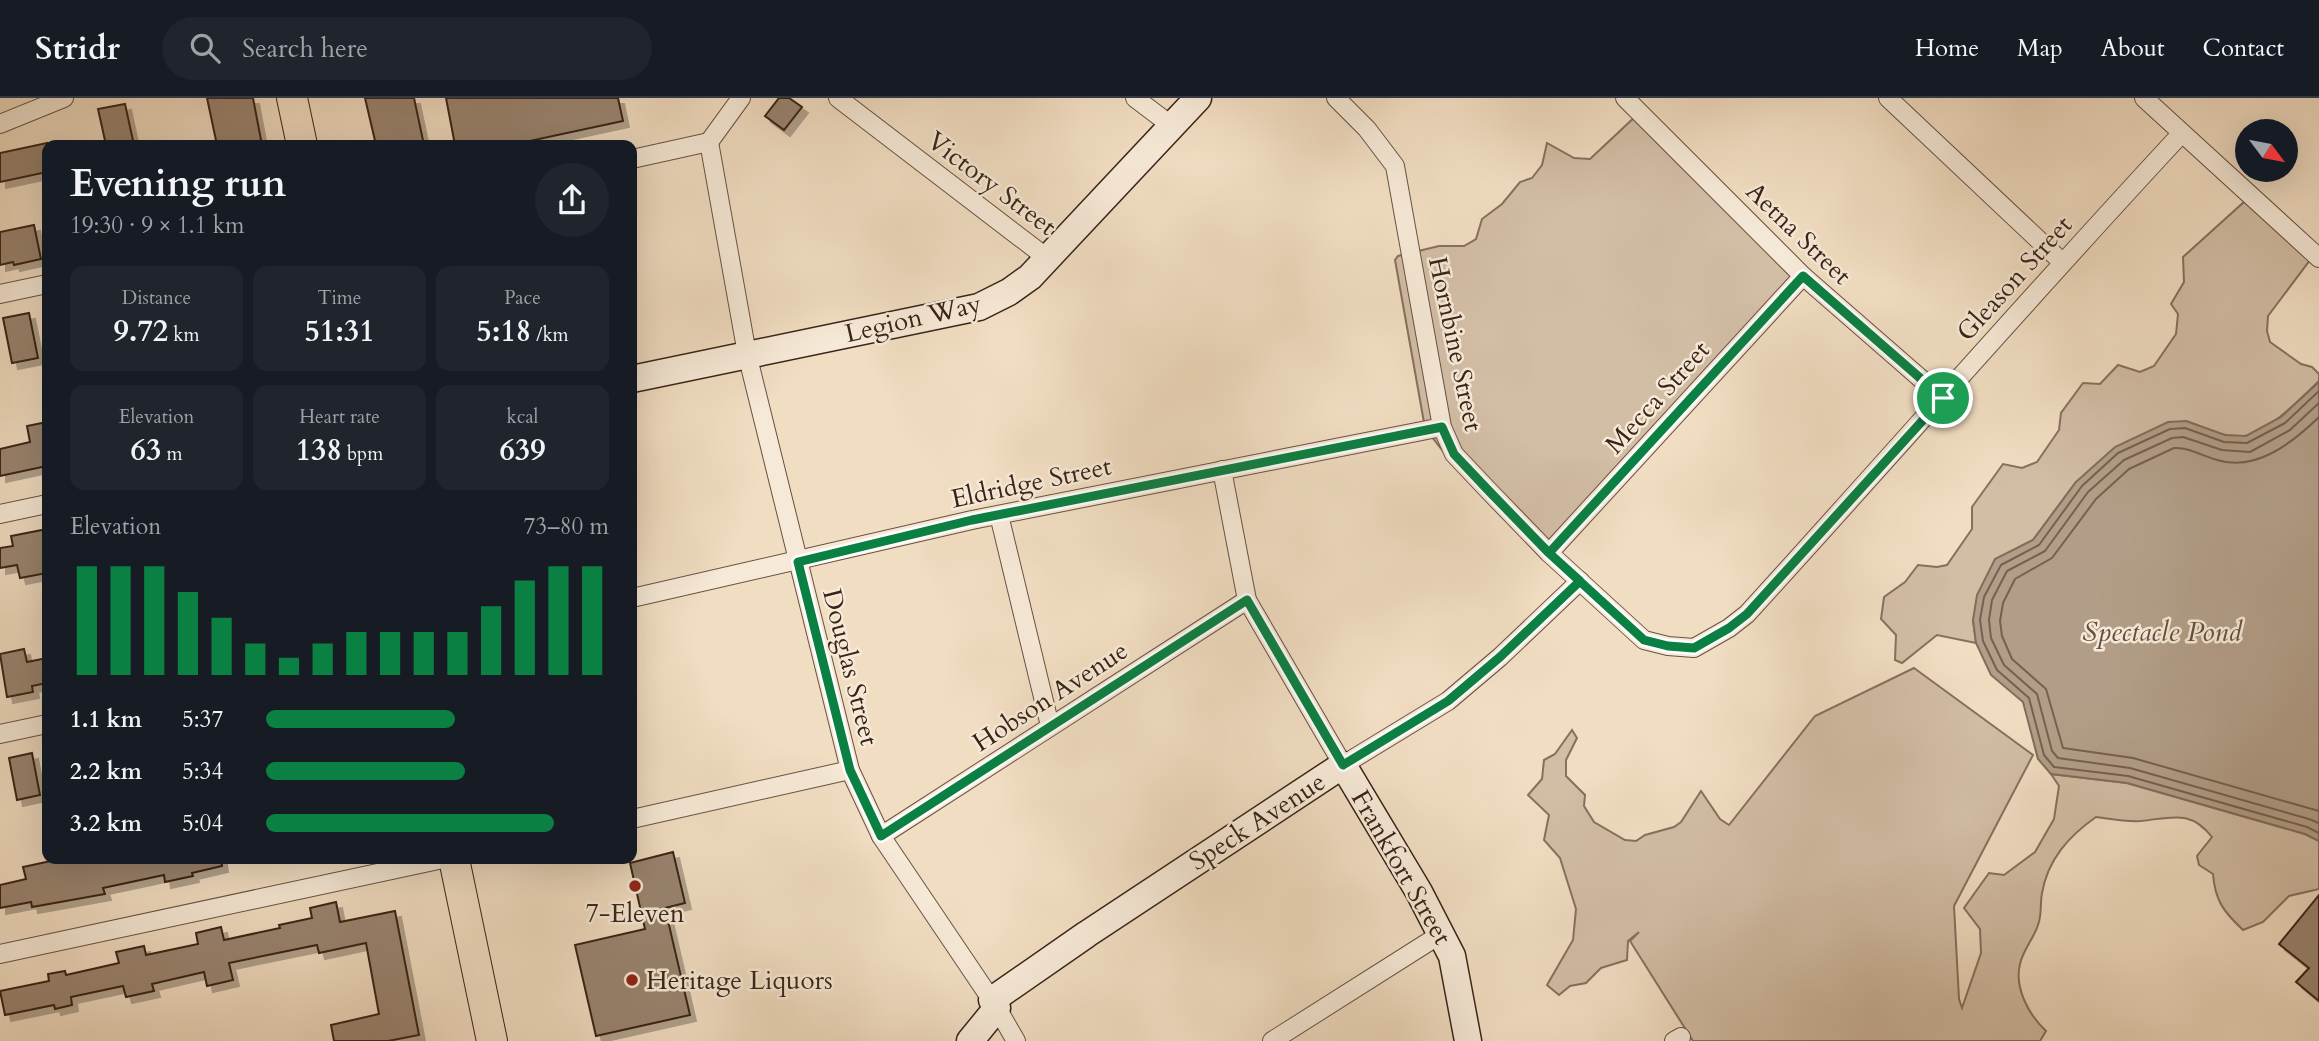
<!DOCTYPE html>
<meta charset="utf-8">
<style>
:root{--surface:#171b24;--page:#20242c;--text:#f1f3f6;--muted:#9ea1a6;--line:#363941;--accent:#0b8043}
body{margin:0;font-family:Cardo,serif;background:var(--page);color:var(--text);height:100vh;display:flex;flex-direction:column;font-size:26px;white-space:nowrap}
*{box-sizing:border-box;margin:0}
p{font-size:23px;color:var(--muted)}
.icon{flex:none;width:38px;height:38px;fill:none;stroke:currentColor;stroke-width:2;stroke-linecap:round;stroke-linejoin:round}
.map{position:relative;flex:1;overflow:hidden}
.details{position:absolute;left:42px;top:42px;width:595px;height:724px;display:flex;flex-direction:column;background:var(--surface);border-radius:14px;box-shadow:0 7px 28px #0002}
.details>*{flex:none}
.needle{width:46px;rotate:122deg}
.fabs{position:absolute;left:2235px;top:21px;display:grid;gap:14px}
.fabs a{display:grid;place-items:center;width:63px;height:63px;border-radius:50%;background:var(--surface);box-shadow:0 7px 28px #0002;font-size:35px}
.pin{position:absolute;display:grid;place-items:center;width:60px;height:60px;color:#fff;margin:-30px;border:4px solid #fff;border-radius:50%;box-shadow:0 2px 7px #0007}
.round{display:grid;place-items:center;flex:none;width:74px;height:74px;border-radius:37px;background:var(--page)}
.head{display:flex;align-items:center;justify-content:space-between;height:119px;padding:0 28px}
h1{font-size:38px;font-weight:700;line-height:52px}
.stats{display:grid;grid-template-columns:repeat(3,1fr);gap:10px;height:119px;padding:7px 28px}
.stats div{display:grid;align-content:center;border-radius:14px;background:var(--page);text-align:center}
.stats b{font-size:30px;font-weight:700}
.stats small{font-size:19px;font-weight:400}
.stats p{font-size:19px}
.chart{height:196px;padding:14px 28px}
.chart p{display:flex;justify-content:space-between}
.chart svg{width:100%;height:126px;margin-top:7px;stroke:var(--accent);stroke-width:6}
ul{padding:0 28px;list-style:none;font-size:23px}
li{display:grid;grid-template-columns:112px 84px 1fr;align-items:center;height:52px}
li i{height:18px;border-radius:9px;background:var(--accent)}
header{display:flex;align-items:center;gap:42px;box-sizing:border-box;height:98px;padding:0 35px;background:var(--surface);border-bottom:2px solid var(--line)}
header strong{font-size:33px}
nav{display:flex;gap:38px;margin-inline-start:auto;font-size:24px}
.search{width:490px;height:63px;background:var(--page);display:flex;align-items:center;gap:18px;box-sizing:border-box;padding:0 24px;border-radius:38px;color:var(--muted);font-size:26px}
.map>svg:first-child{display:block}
</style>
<header>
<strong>Stridr</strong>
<div class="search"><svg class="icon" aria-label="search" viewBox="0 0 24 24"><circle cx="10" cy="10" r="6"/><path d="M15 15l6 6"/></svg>Search here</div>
<nav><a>Home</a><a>Map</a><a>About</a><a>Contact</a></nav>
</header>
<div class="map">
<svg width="2319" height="943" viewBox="0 0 2319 943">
<defs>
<filter id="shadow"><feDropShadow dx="6" dy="6" stdDeviation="0" flood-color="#0004"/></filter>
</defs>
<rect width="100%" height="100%" fill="#f1ddc2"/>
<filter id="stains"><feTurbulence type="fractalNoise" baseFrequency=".00286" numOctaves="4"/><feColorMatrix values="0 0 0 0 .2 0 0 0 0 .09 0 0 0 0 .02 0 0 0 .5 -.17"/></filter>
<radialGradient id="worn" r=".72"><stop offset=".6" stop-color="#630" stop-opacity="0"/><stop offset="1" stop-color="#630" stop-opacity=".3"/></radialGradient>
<g fill="#d2bda5" stroke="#86705e" stroke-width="2">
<path d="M1637 17 1798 171 1550 445 1453 366 1425 330 1395 162 1398 158 1439 148H1464L1476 141 1482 121 1502 106 1520 84 1532 80 1542 67 1547 45 1574 60 1590 61Z"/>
<path d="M2250 102 2310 162 2268 218 2267 233 2270 244 2301 266 2312 269 2319 276V283C2302 299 2268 335 2244 338 2225 341 2204 329 2186 323L2076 384 2033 442 1995 462 1973 522 1976 545 1937 537 1902 565 1895 562 1896 537 1881 521 1884 499 1905 484 1918 467 1937 469 1947 467 1972 431V409L2003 366 2022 370 2037 364 2059 332 2061 315 2083 285 2100 286 2118 267 2140 274 2154 268 2176 236 2178 216 2171 206 2184 184 2183 159 2244 104Z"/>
<path d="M1914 570 2033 657 1954 808 1959 901 1962 910 1981 855 1980 831 1964 810 1989 775 2004 777 2035 754 2054 721 2059 688 2051 676 2127 685 2305 736 2319 743V791L2289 798 2263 824 2243 832C2224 814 2215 803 2213 776L2199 767 2197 758 2212 739C2190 711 2172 720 2141 723 2126 724 2111 721 2096 719 2069 738 2048 761 2042 795 2040 805 2042 817 2038 827 2034 840 2023 852 2020 866 2014 890 2029 917 2046 933L2040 943H1693L1630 843 1639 834 1628 843 1627 862 1601 870 1586 885 1570 888 1559 897 1547 887 1573 842 1576 811 1560 760 1544 742 1549 717 1528 697 1542 681 1544 662 1555 656 1572 632 1577 640 1566 662V678L1585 697 1584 708 1594 724 1625 742 1636 743 1645 737 1674 729 1681 724 1701 693 1720 721 1729 727 1815 618Z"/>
</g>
<path fill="#b29e88" stroke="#826d5b" stroke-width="2" d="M2319 284V743L2305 736 2127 685 2051 676 2038 661 2023 604 1991 577 1976 545 1973 522 1977 497 1995 461 2033 442 2076 384 2115 349 2168 324 2186 323 2225 337 2246 338 2281 319Z"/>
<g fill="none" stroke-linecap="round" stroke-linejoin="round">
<g stroke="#766050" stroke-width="2">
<path d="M2319 293 2285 325 2247 345 2224 344 2185 330 2170 331 2118 355 2082 388 2039 447 2001 467 1984 499 1980 522 1983 543 1997 572 2029 600 2044 657 2054 669 2128 678 2307 729 2319 735"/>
<path d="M2319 305 2290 332 2250 354 2222 352 2183 339 2172 340 2124 362 2088 394 2045 453 2007 473 1992 502 1989 522 1991 540 2004 567 2037 596 2052 653 2058 660 2130 670 2309 721 2319 725"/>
<path d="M2319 319C2292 345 2256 374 2217 362 2202 358 2189 349 2174 350L2129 371 2096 401 2052 460 2015 481 2003 505 2000 523 2002 538 2012 561 2046 591 2063 650 2133 660 2319 713"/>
</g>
</g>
<g fill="#998470" stroke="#392317" stroke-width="2" filter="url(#shadow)">
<path d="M207 0H253L262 47H217Z"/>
<path d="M365 0H414L424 47H376Z"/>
<path d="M446 0H618L623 23 511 47H455Z"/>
<path d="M779 0H789L802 9 784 32 765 18Z"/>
<path d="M125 6 134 47H106L98 11Z"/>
<path d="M47 45V74L0 84V55Z"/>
<path d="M34 127 41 161 14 167 13 164 0 167V134Z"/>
<path d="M29 215 38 260 12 265 3 220Z"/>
<path d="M47 324V368L0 378V351L30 344 27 328Z"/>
<path d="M47 431V475L20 480 17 467 0 470V450L13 448 11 438Z"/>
<path d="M24 551 27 564 47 560V585L32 588 33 594 7 599 0 556Z"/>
<path d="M32 655 40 697 17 702 9 660Z"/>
<path d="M673 754 685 805 665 810 690 917 596 938 575 847 645 831 630 765Z"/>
<path d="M60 761H221L222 768 192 775 193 778 165 784 164 777 103 790 105 796 77 801 32 809 31 804 0 810V787L26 781 23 769Z"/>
<path d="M2319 797V903L2296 884 2309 870 2279 846Z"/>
<path d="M336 804 340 824 395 813 419 937 388 943H334L331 927 379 916 366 845 319 855 317 847 229 865 233 882 207 888 204 874 152 886 154 893 126 899 123 888 71 899 72 907 55 911 54 907 5 917 0 893 49 883 48 876 65 873 66 877 119 865 116 854 144 848 146 857 198 846 196 835 221 829 224 842 280 830 279 827 312 820 310 810Z"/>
</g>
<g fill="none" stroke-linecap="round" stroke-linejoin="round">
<defs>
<g id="street">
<path d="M838 0 1047 160"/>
<path d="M1135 0 1172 28"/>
<path d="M1336 0 1367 31 1395 68 1442 329 1454 356 1488 392 1549 455 1644 542 1668 548 1694 550 1729 530 1747 516C1892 357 2034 194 2181 36"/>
<path d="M1625 0 1803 178 1943 300"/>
<path d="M1888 0 2062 164"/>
<path d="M2144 0 2319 160"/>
<path d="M0 26 64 0"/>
<path d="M709 44 747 256 850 672 881 738 997 910 1016 943"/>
<path d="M632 61 709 44 741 0"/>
<path d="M0 196 47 186"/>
<path d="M1222 372 1247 502 1343 667 1448 603 1500 559 1580 483"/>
<path d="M0 416 47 406"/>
<path d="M999 417 1050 628"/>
<path d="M1549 455 1803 178"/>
<path d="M632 500 972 422 1442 329"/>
<path d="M0 636 47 626"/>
<path d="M632 721 850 672"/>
<path d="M881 738 1247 502"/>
<path d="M0 856 443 761"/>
<path d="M1272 943 1441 836"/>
<path d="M1674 943 1681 939"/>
</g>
<g id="secondary">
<path d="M632 281 979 209 1009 194 1030 179 1198 0"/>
<path d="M992 902 1087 836 1343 667 1419 794 1452 858 1468 943"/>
<path d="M970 943 997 910"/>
</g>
<g id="primary">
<path d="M292 0 302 47"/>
<path d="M454 761 492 943"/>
</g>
</defs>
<use href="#street" stroke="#675242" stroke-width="20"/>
<use href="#secondary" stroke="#392317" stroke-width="29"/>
<use href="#primary" stroke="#392317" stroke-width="32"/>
<use href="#street" stroke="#f6e9d7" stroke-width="18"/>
<use href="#secondary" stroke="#f6e9d7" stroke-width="26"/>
<use href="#primary" stroke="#f1ddc2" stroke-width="30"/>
</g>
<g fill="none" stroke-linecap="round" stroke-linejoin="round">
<defs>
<path id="route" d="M1943 300 1747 516 1729 530 1694 550 1668 548 1644 542 1549 455 1488 392 1454 356 1442 329 972 422 798 464 850 672 881 738 1247 502 1343 667 1448 603 1500 559 1580 483 1549 455 1803 178 1943 300"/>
</defs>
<use href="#route" stroke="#fff" stroke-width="14"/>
<use href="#route" stroke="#0b8043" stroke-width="9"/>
</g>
<g fill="#8f2418" stroke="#f6e9d7" stroke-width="2.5">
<circle cx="635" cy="788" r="7"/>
<circle cx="632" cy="882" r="7"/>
</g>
<g text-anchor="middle" stroke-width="5" stroke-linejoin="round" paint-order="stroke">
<g font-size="26" fill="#392317" stroke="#f6e9d7">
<text transform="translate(992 85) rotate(37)" y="9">Victory Street</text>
<text transform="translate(1799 135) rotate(44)" y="9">Aetna Street</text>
<text transform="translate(2014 180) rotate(-48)" y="9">Gleason Street</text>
<text transform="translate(913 220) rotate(-13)" y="9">Legion Way</text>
<text transform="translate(1456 246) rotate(78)" y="9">Hornbine Street</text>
<text transform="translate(1657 299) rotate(-48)" y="9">Mecca Street</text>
<text transform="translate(1031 384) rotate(-12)" y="9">Eldridge Street</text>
<text transform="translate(851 569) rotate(76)" y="9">Douglas Street</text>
<text transform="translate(1050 598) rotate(-33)" y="9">Hobson Avenue</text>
<text transform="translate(1257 723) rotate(-33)" y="9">Speck Avenue</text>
<text transform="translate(1402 769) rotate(60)" y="9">Frankfort Street</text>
</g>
<g font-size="26" fill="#392317" stroke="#f6e9d7">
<text x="635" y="824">7-Eleven</text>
<text x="646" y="891" text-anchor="start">Heritage Liquors</text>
</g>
<g font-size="28" font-style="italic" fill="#634e3f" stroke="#f6e9d7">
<text x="2162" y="543">Spectacle Pond</text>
</g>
</g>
<rect width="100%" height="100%" filter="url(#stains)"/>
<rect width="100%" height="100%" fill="url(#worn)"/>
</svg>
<div class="fabs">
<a><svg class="needle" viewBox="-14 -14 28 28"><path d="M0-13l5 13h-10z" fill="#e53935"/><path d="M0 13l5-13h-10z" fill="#9ea1a6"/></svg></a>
</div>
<div class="pin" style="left:1943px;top:300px;background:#1e9e55"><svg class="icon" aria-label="arrive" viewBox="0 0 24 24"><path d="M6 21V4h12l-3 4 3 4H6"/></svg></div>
<section class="details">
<div class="head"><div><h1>Evening run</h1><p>19:30 · 9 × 1.1 km</p></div><a class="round"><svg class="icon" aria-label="share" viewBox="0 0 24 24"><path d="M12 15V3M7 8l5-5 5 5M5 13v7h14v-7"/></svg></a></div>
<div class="stats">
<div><p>Distance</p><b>9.72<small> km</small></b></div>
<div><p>Time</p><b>51:31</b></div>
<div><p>Pace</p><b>5:18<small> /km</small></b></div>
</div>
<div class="stats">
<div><p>Elevation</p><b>63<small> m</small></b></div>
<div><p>Heart rate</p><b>138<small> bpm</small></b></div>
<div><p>kcal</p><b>639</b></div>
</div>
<div class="chart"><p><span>Elevation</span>73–80 m</p>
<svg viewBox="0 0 160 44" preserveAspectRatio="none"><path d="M5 44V6M15 44V6M25 44V6M35 44V15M45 44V24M55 44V33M65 44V38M75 44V33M85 44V29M95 44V29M105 44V29M115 44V29M125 44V20M135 44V11M145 44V6M155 44V6"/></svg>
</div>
<ul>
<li><b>1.1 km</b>5:37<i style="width:55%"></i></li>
<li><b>2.2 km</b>5:34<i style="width:58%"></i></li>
<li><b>3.2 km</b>5:04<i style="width:84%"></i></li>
</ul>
</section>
</div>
